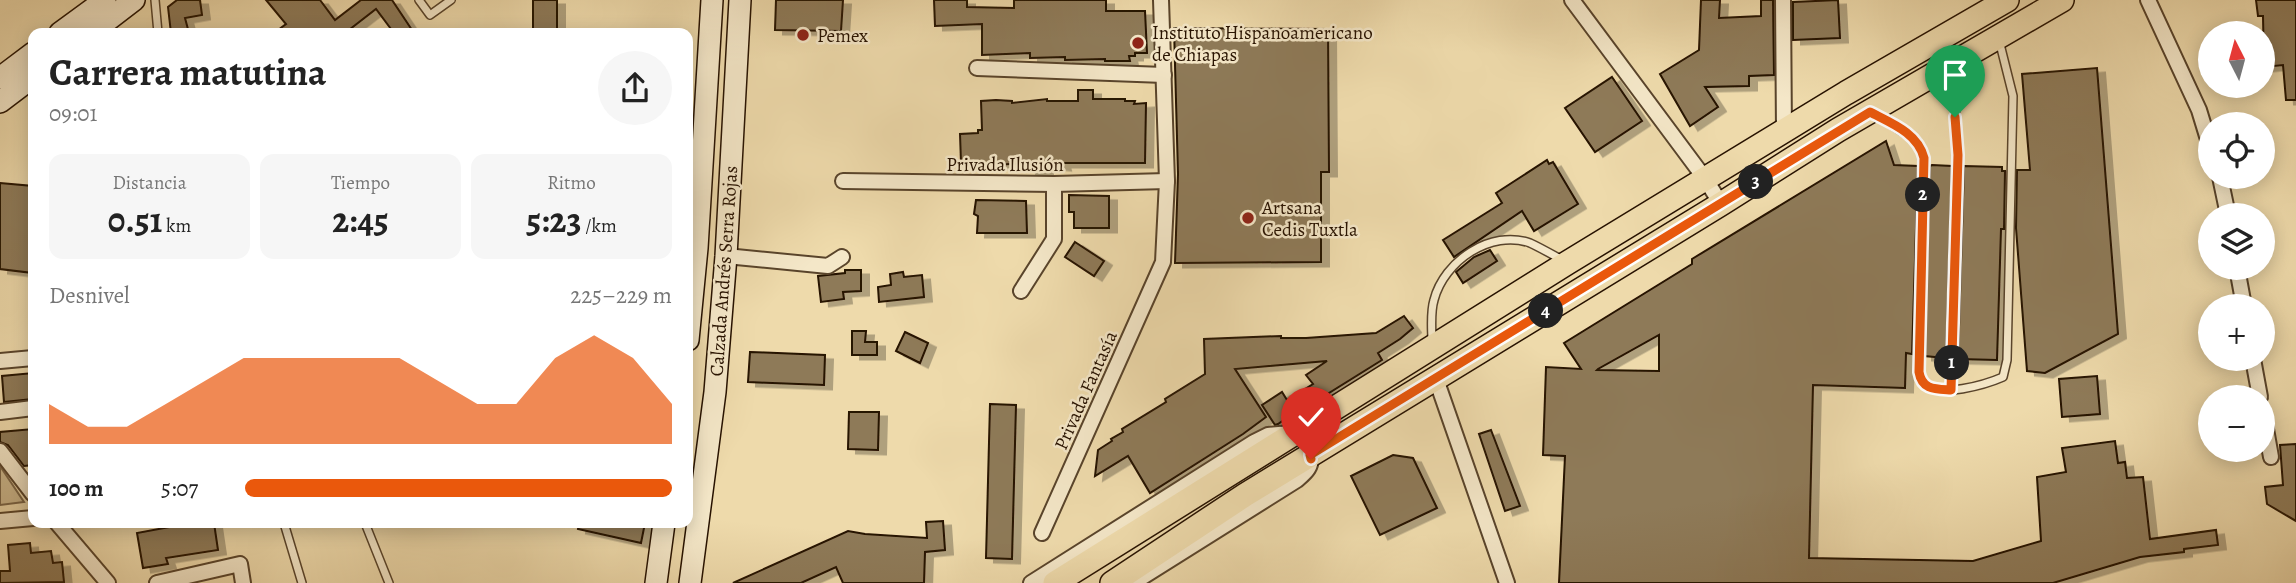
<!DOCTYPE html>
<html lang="es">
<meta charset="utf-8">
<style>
:root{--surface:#fff;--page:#f6f6f6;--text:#222;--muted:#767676;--accent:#ea580c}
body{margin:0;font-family:Alegreya,serif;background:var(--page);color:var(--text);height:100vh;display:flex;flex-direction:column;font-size:26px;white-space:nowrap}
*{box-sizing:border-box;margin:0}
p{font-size:23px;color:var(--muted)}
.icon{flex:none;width:38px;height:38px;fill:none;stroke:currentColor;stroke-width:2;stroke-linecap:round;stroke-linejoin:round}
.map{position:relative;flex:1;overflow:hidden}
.panel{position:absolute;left:28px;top:28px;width:665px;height:500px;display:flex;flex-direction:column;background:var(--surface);border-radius:14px;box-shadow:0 4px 18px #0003}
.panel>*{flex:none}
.needle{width:46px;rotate:354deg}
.controls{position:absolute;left:2198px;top:21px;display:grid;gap:14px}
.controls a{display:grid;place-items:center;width:77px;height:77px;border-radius:50%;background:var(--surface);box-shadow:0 4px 18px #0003;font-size:35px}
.pin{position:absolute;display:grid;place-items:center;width:60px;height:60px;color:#fff;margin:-72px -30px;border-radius:50% 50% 50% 0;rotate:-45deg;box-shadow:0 0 7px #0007}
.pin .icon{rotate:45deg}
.km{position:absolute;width:35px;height:35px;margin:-18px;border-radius:50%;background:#222;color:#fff;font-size:19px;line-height:35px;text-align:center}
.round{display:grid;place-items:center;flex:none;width:74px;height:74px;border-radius:37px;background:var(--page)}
.overview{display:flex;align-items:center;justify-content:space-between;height:119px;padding:0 21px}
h1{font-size:38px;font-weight:700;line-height:52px}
.figures{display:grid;grid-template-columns:repeat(3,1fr);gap:10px;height:119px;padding:7px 21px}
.figures div{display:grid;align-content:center;border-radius:14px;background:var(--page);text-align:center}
.figures b{font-size:35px;font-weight:700}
.figures small{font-size:19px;font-weight:400}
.figures p{font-size:19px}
.chart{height:196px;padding:14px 21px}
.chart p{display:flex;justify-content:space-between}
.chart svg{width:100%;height:126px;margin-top:7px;fill:var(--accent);opacity:.7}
ul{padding:0 21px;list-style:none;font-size:23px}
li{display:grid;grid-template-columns:112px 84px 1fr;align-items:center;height:52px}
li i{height:18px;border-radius:9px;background:var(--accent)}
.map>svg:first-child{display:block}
</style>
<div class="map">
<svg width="2296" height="583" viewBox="0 0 2296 583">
<defs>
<filter id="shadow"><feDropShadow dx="8" dy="4.5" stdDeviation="0" flood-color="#0004"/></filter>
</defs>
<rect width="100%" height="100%" fill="#eedaab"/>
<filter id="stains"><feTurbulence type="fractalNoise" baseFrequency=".00286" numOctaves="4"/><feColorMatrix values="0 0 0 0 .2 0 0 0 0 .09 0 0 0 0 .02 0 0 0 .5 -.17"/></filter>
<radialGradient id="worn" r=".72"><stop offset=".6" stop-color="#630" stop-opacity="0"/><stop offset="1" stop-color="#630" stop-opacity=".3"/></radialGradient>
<path fill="#ccb88e" stroke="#7a6547" stroke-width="2" d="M0 466 24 502 0 505Z"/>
<g fill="#8e7a59" stroke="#271200" stroke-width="2" fill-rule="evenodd" filter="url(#shadow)">
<path d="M177 0H200L202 15 185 18 189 33H171L168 7Z"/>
<path d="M266 0H320L335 20 361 0H392L414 33H394L376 9 345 33H274L286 24Z"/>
<rect x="533" y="0" width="24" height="33"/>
<path d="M776 0H843L841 31 775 30Z"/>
<path d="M934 0H967V7L1014 8V0H1106V11H1145L1147 53H1135V56H1129L1130 61H1105V59L1065 60V57L1030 58V53L982 55V24L935 26Z"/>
<path d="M1701 0H1720L1719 18 1761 16V0H1773L1774 75 1749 76V86L1705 87 1718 107 1690 126 1660 74 1699 50Z"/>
<path d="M1838 0 1840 38 1793 40V2Z"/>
<path d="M2256 0H2296V100H2286L2283 65 2264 67 2263 16H2258Z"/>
<path d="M1174 28 1328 29 1329 172H1321V262L1175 263 1178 174Z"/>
<path d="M2097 68 2118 334 2045 373 2027 371 2016 228 2017 170H2030L2022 74Z"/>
<path d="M1612 77 1642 121 1595 152 1565 108Z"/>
<path d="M1078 90H1093V99H1125V101H1135L1134 104 1146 103 1145 163H1062L1063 166 1045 164V170H1028L1027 163 995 165 979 164V162L961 163 960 134 978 133V130H982L981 101 996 100 1012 101V103L1047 99V101H1078Z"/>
<path d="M1886 141 1894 165 1918 166 1912 354 1906 353 1905 388 1813 385 1809 558 1973 561 2041 541 2037 477 2066 472 2062 448 2115 441 2118 463 2125 462 2127 478 2143 477 2150 539 2216 530 2218 545 2184 549V552L2140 557 2053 583H1559L1565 456 1543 455 1546 367 1581 369 1564 343 1692 264V259ZM1659 335V371L1597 370 1598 369Z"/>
<path d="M1547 160 1549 164 1553 162 1578 204 1534 231 1522 211 1454 257 1443 240 1502 203 1496 193Z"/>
<path d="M1932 165 1952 166 1946 358 1924 356 1930 166Z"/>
<path d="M1964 166 2002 167V171H2005L2004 229H2001L1997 360 1958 359Z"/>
<path d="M0 183 33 186V273L0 269Z"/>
<path d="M1069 195 1109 196V228H1074V212H1069Z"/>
<path d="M976 200 1026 201 1027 233H977L978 216 974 214Z"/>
<path d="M1075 242 1104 261 1094 276 1065 257Z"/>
<path d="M1490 250 1497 261 1463 283 1456 272 1474 257Z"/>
<path d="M845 270H861V291L843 292 844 299 821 302 818 276 845 273Z"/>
<path d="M903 272 904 277 922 275 924 297 879 302 878 287 891 285 890 274Z"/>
<path d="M1404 316 1413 328 1400 339 1378 353 1382 360 1308 406 1307 404 1278 424 1275 425 1262 405 1282 392 1287 400 1313 384 1306 375 1327 361 1235 369 1266 417 1243 434 1150 493 1128 456 1095 476 1098 450 1112 441 1111 439 1123 432 1122 429 1166 402 1165 399 1205 374 1204 339 1281 336V338H1306L1376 333Z"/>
<path d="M852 331H866L865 342H877V355H852Z"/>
<path d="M905 332 928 343 920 363 896 351Z"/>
<path d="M750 352 825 355 824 385 748 382Z"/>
<path d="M33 373V399L4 402 2 376Z"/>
<path d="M2097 376 2100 414 2062 417 2059 379Z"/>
<path d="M990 404 1016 405 1012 559 986 558Z"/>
<path d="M849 412H879L878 450 848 449Z"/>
<path d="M33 429V465L24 466 8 445 0 442V432Z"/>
<path d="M1491 430 1520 506 1505 511 1479 434Z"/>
<path d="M2296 444V521L2267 504 2265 487 2283 485 2280 445Z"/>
<path d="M1393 455 1413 458 1437 508 1380 535 1351 476Z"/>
<path d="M943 521 945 550 925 552 924 583H843L836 567 801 583H733L848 531 865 534 927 538 926 522Z"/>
<path d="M191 523H214L218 550 166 558 168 564 143 568 137 533Z"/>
<path d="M579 523H645L641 543 578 529Z"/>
<path d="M30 543 31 553 51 551 53 563 62 562 64 582 0 583V571H10L8 545Z"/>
</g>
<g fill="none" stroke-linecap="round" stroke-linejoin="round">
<defs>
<g id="service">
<path d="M155 0 158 33"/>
<path d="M419 0 430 15 451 0"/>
<path d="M1874 114 1917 141 1924 158 1918 352C1919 361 1916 377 1923 384 1938 399 1987 384 2003 377L2007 360 2013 96 1999 40"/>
<path d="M1432 343C1432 329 1430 313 1434 300 1444 261 1491 229 1530 243 1541 248 1553 255 1564 261"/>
<path d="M1951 389 1958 155 1955 117 1961 65"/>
<path d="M284 523 302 583"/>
<path d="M365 523 389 583"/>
</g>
<g id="minor">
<path d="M1572 0 1706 180 1721 204"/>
<path d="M1783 0 1784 133"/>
<path d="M2148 0 2199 110 2210 146"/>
<path d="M977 68 1164 75"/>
<path d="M2220 177 2228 215"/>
<path d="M843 181 1054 184 1167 181"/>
<path d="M726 256 828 266 842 257"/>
<path d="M2237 268 2244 306"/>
<path d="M1021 291 1054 239V184"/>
<path d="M2253 359 2260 397"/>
<path d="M0 361 33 358"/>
<path d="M1436 379 1507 583"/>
<path d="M0 412 33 408"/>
<path d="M2263 412 2271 457"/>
<path d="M0 451 33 494"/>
<path d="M0 521 33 518"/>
<path d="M57 523 108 583"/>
<path d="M1042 533 1163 262 1167 181 1161 0"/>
<path d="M157 583 240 564 243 583"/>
<path d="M1031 583 1254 442 1268 435 1290 433"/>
<path d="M1133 583 1297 480C1305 473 1313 467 1310 455"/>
</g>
<g id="secondary">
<path d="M60 33 105 0"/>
<path d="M91 33 134 0"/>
<path d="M0 78 33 53"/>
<path d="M0 102 33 77"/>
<path d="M688 340 697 248 712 0"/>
<path d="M656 583 664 523"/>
<path d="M690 583 715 392 726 256 740 0"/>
</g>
<g id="primary">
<path d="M1055 583 1567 263 1846 93 2007 0"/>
<path d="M1112 583 1245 495 1721 204 1838 130 2062 0"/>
</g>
</defs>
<use href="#service" stroke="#59442b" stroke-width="10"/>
<use href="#minor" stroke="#59442b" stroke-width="18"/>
<use href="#secondary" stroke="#271200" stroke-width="24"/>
<use href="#primary" stroke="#271200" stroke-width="26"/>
<use href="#service" stroke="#f4e7c8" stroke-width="7"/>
<use href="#minor" stroke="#f4e7c8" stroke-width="14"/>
<use href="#secondary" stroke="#f4e7c8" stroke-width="21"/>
<use href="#primary" stroke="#eedaab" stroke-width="23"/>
</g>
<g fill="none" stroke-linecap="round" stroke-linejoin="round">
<defs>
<path id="route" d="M1311 459 1310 455 1870 112C1891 123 1918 133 1924 158L1919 372C1922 390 1935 389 1951 390L1958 155 1955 117"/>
</defs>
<use href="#route" stroke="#fff" stroke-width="14"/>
<use href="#route" stroke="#ea580c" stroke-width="9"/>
</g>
<g fill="#8f2418" stroke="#f4e7c8" stroke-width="2.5">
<circle cx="803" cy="35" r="7"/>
<circle cx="1138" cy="43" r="7"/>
<circle cx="1248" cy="218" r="7"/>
</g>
<g text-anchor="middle" stroke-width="5" stroke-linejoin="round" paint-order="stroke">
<g font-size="19" fill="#271200" stroke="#f4e7c8" text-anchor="start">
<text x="1152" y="39">Instituto Hispanoamericano<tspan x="1152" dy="22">de Chiapas</tspan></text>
<text x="817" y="42">Pemex</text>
<text x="1262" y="214">Artsana<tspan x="1262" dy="22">Cedis Tuxtla</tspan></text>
</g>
<g font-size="19" fill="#271200" stroke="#f4e7c8">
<text x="1005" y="171">Privada Ilusión</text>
<text transform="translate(723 271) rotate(-86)" y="7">Calzada Andrés Serra Rojas</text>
<text transform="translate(1085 390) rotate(-66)" y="7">Privada Fantasía</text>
</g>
</g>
<rect width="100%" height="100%" filter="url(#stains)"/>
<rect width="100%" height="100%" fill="url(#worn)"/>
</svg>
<div class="controls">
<a><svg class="needle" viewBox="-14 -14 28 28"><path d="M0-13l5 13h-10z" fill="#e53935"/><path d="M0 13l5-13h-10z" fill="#767676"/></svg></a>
<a><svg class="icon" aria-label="locate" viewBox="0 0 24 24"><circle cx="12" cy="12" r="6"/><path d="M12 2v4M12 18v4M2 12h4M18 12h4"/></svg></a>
<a><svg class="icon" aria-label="layers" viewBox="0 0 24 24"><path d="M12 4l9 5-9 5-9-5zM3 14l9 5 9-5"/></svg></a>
<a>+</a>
<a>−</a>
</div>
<div class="pin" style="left:1955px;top:117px;background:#1e9e55"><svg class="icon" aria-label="arrive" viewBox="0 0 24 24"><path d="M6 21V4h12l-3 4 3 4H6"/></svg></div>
<div class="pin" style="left:1311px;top:459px;background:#d93025"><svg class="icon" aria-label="check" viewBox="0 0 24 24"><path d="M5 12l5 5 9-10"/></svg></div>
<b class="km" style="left:1952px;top:363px">1</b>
<b class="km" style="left:1923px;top:195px">2</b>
<b class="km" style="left:1756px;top:182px">3</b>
<b class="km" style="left:1546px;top:311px">4</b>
<section class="panel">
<div class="overview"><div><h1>Carrera matutina</h1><p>09:01</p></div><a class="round"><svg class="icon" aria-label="share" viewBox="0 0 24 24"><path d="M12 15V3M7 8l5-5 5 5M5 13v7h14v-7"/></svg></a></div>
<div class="figures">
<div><p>Distancia</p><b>0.51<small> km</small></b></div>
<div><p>Tiempo</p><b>2:45</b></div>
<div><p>Ritmo</p><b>5:23<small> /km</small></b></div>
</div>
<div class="chart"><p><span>Desnivel</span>225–229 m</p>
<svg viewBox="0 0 160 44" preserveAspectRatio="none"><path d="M0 44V30L10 38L20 38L30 30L40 22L50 14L60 14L70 14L80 14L90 14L100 22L110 30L120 30L130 14L140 6L150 14L160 30V44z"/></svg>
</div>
<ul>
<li><b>100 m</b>5:07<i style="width:100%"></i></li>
</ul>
</section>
</div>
